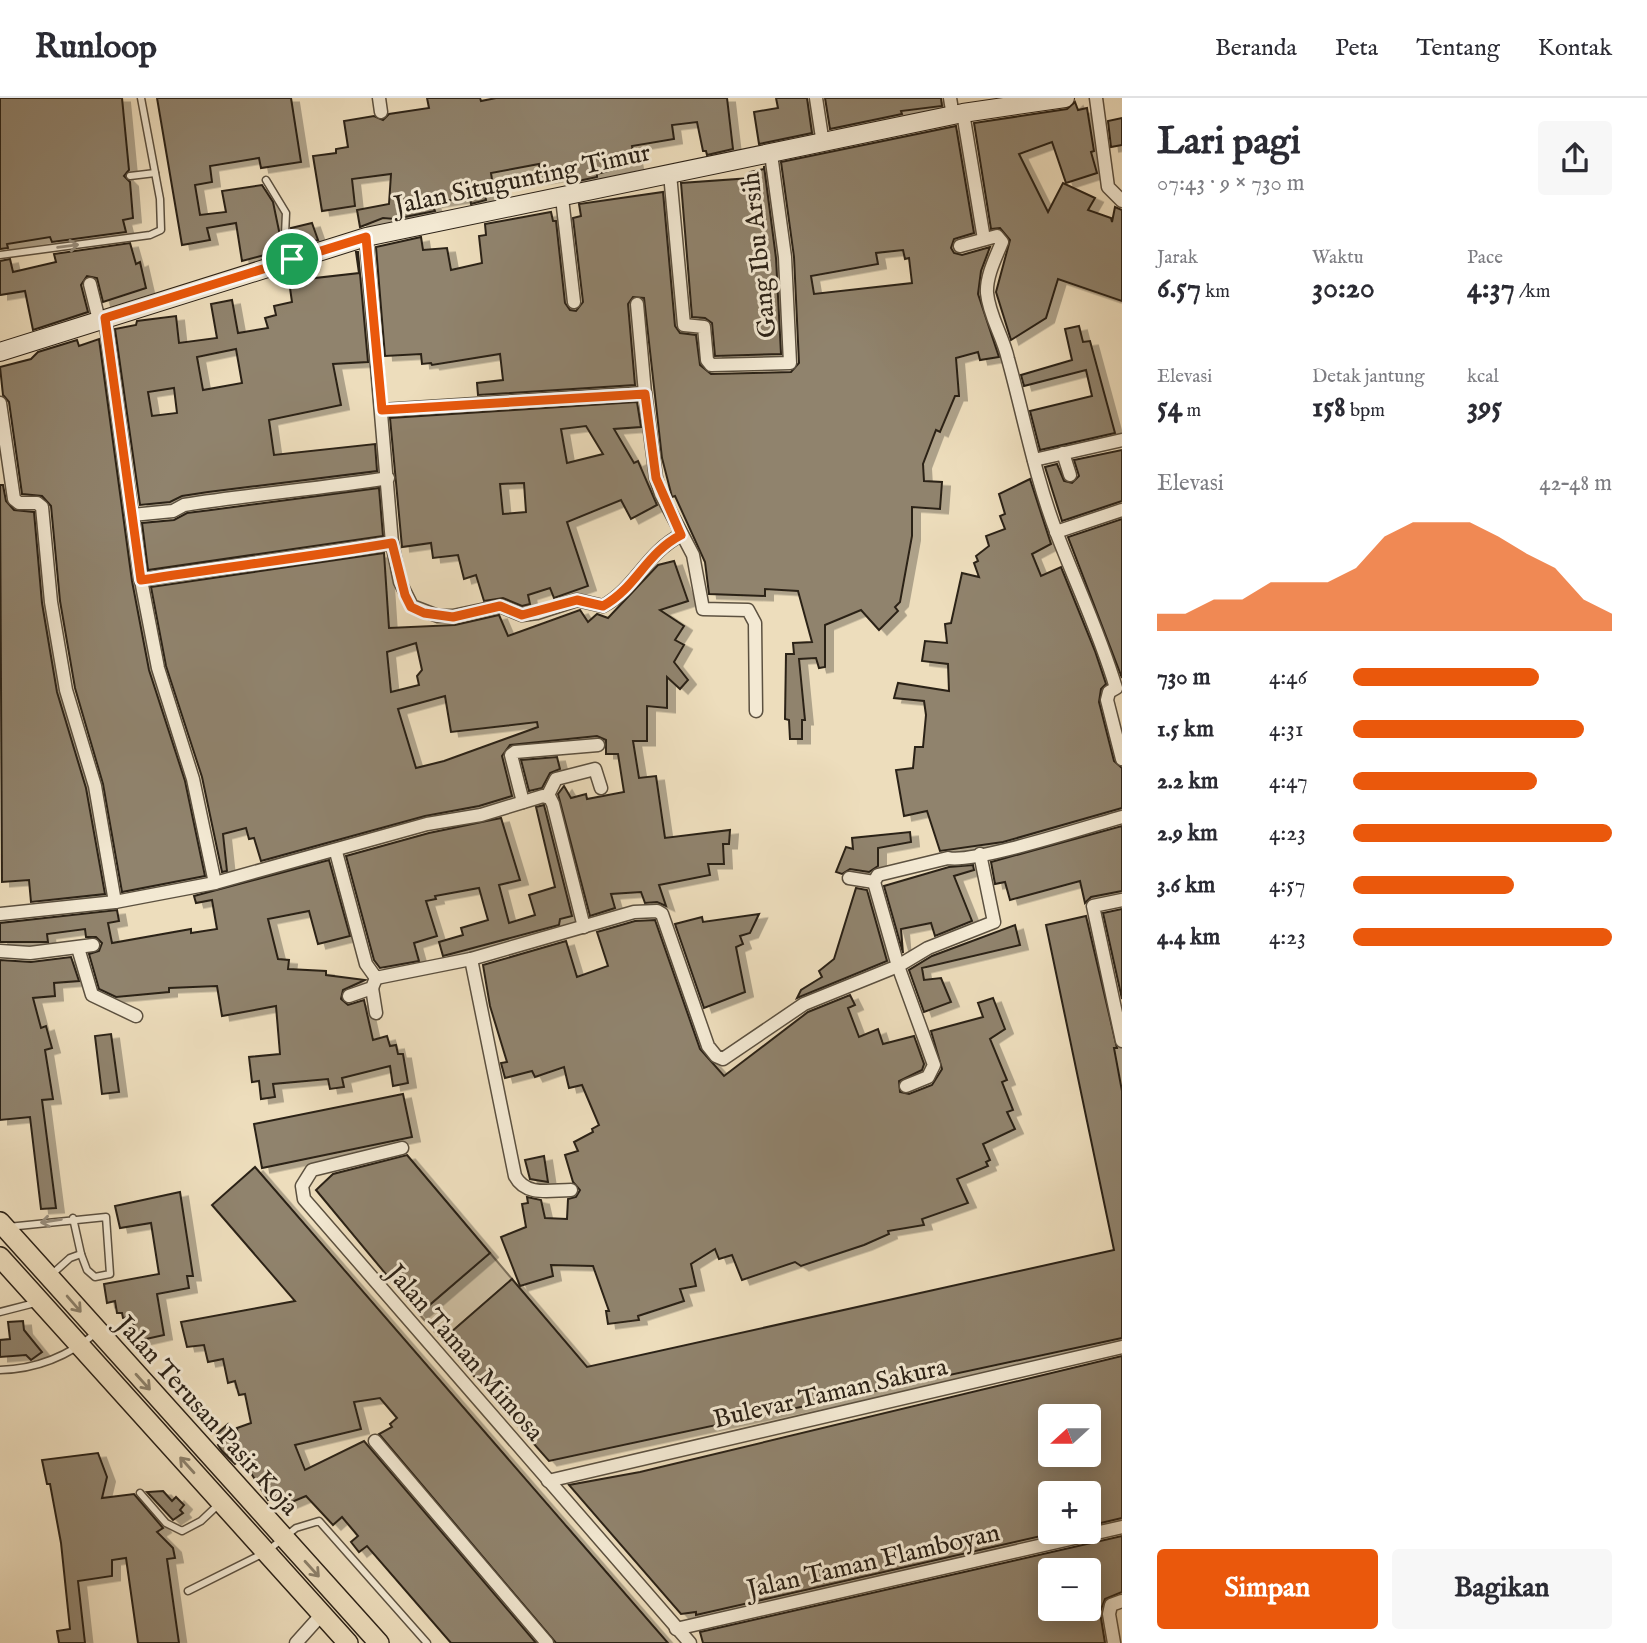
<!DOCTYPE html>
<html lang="id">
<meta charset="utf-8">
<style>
:root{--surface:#fff;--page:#f7f7f7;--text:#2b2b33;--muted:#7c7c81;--line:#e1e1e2;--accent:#ea580c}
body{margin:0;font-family:"IM FELL English",serif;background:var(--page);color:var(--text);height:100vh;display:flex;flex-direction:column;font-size:26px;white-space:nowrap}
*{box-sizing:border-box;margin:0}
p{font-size:23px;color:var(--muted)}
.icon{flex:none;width:38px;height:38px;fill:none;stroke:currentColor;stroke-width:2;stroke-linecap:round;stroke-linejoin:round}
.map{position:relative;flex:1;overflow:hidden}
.panel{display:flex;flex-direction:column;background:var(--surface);width:525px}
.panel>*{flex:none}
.needle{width:46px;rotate:249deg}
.fabs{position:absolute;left:1038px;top:1306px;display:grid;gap:14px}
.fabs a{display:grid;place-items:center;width:63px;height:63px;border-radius:7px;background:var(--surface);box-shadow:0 4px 18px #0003;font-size:35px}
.pin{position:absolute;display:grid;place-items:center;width:60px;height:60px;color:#fff;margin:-30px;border:4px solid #fff;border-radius:50%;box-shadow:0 2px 7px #0007}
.round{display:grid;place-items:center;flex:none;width:74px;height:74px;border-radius:7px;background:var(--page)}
.headline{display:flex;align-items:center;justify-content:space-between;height:119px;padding:0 35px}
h1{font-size:38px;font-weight:800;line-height:52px}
.metrics{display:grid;grid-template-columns:repeat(3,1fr);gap:10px;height:119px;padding:7px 35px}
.metrics div{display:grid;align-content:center}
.metrics b{font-size:30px;font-weight:800}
.metrics small{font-size:19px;font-weight:400}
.metrics p{font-size:19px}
.chart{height:196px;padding:14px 35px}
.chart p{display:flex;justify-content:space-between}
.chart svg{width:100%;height:126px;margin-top:7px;fill:var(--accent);opacity:.7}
.action{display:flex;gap:14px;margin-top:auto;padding:14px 35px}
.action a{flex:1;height:80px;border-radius:7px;background:var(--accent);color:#fff;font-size:28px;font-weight:800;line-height:80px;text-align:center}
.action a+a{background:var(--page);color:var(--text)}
ul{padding:0 35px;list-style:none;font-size:23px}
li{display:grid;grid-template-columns:112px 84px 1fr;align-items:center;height:52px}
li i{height:18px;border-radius:9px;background:var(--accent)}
header{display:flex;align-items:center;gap:42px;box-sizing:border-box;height:98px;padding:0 35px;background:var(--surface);border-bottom:2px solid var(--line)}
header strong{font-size:33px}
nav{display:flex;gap:38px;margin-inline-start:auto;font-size:24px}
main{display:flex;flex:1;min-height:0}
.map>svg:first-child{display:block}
</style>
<header>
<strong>Runloop</strong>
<nav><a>Beranda</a><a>Peta</a><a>Tentang</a><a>Kontak</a></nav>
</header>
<main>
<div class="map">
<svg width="1122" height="1545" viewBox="0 0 1122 1545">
<defs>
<filter id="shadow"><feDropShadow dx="8" dy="4.5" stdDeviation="0" flood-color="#0004"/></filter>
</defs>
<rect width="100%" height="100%" fill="#edddbc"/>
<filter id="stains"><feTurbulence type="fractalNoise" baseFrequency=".00286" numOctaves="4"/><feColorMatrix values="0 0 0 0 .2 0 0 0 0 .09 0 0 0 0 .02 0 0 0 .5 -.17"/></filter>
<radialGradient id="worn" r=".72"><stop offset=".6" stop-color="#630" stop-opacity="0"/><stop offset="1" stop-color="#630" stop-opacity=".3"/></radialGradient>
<path fill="#ccbda0" stroke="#7c705c" stroke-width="2" d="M490 1155 512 1181 442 1242 419 1216Z"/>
<g fill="#90836d" stroke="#2c2217" stroke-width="2" fill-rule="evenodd" filter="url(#shadow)">
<path d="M0 0H122L129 72 124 78 130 84 133 120 123 122 126 134 52 144 50 139 7 146 8 150 0 151Z"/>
<path d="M157 0H291L301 64 261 70 259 60 210 68 212 84 195 87 200 117 226 114 222 93 262 87 273 104 283 152 242 163 236 125 207 130 210 142 182 147Z"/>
<path d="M427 0H480L481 3 496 0H727L733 51 707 57 706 53H703L697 24 672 27 674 41 632 48 635 66 597 76V79L569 85 567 77 541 81 539 66 491 75 493 88 484 89 486 102 471 106 470 99 432 105 435 113 395 121 383 120 360 129 357 112 389 106 391 76 352 81 355 108 322 113 313 58 336 55V51L348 49 344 23 374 18 383 22 389 16 429 10Z"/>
<path d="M776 0H807L812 35 759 46 754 14 778 10Z"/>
<path d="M825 0H941L942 8 901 13 902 16 830 31Z"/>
<path d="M1075 4 1078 12 1087 10 1094 53 1091 54 1097 75 1066 85 1052 44 1019 56 1048 114 1063 85 1095 100 1088 112 1111 120 1112 124 1115 109 1122 112V203L1058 181 1046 220 1011 242 996 194 1010 142 1000 130 991 131 974 25 1067 11Z"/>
<path d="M1122 20V47L1111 49 1108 23Z"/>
<path d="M956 28 974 135 954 141 951 150 954 155 962 157 990 149 981 173 978 196 999 259 980 262 978 254 956 260 959 298H955L940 334 936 332 923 366 924 383 942 384 940 411 912 409V438L900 504 895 509 898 513 879 532 861 512 825 527V569L819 570 816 560 799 561 805 622H802V641H790L789 622 785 621 786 556H794L793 545 812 544 798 493 765 491V498L709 496 705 464 675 398 672 399 662 360 644 200 633 199 628 206 635 287 478 297 477 285 503 282 500 256 432 267 431 265 422 266 421 256 385 258 376 149 421 139 423 152 447 150 451 172 482 165 479 138 486 137 485 126 551 114 553 123H556L565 205 570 212 576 213 583 204 573 120 581 118 579 106 663 94 675 228 680 235 696 237 700 267 711 276 791 274 799 265 794 159 781 64ZM903 152 905 161 909 160 912 185 814 196 811 178 878 166 876 155Z"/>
<path d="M764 68 776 160 781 256 715 258 712 225 705 220 692 219 681 85 751 80 750 74 764 71Z"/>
<path d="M312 125 318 142 294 148 291 130Z"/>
<path d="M130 145 136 166 140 164 146 190 103 204 97 180 87 178 81 187 88 214 33 232 25 193 0 197V163L10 161 13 174 56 164 54 156Z"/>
<path d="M356 154H358L368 264 333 266 341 307 269 322 274 357 375 346 377 373 208 394 182 398 170 404 140 407 115 231 136 227 137 223 176 218 179 245 217 240 211 206 232 202 238 235 268 230 265 220 276 217 274 208 292 204 289 183 359 175ZM236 251 242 285 203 292 197 259ZM174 290 177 315 152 318 148 294Z"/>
<path d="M1079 228 1083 244 1090 243 1115 335 1040 352 1030 313 1092 298 1086 272 1024 288 1021 277 1072 262 1065 231Z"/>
<path d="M99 241 132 483 149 572 185 683 205 778 122 794 103 686 75 590 60 503 51 408 42 398 22 396 9 304 3 297 0 269 31 261 38 254 77 242 79 248Z"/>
<path d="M637 304 641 329 614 331 634 365 638 363 657 407 631 421 621 402 567 424 588 488 554 500 550 490 528 497 530 506 522 508 503 500 484 503 476 477 464 481 458 457 433 460 431 445 402 449 390 320ZM586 328 603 356 567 365 561 331ZM524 385 526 414 503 416 500 386Z"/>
<path d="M1122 352V403L1062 423 1045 369 1057 366 1064 383 1072 385 1079 378 1074 362Z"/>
<path d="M1030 381 1051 446 1032 456 1041 478 1061 469 1095 553 1106 586 1101 591 1099 604 1114 663 1122 670V710L1003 744 940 753 927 713 904 718 896 672 913 670 915 649H923L926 617 924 603 894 600 898 585 949 593 948 566 922 563 925 543 947 545 945 526 951 525 962 475 979 479 974 465 978 463 976 458 989 448 986 438 1005 431 1000 418 1005 416 999 396Z"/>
<path d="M0 387H3L6 403 14 412 34 414 42 505 57 594 86 690 105 796 31 804 29 782 2 784Z"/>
<path d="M379 390 383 438 148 472 142 425 174 422 187 415 211 412Z"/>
<path d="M1122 421V580L1068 439Z"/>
<path d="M384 455 389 530 455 527 499 517 508 538 580 512 588 524 597 516 608 520 658 467 674 463 688 503 660 512 684 528 675 542 684 547 674 564 688 582 680 591 667 579V610L647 608V643H633L639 680 656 678 665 740 730 732 729 746H723L724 766H708L710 777 659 787 666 808 657 804 645 805 641 794 611 796 615 810 590 818 558 696 564 688 571 700 586 696 587 701 624 694 618 656H606V642L597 638 510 647 502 658 512 698 479 708 425 718 261 763 254 740 249 741 246 730 223 736 227 773 222 774 202 679 166 568 151 489ZM416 545 422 572 417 578 419 587 391 594 387 554ZM445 598 451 634 537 624 538 629 444 663 416 670 398 611Z"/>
<path d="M557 659 560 671 550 675 542 690 529 693 521 662Z"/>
<path d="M544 707 572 818 560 821 559 827 443 858 439 844 463 837 461 830 488 822 479 790 435 798 436 801 426 803 437 838 414 845 419 863 380 870 374 862 346 758 429 735 501 720 520 782 499 787 509 825 535 817 529 797 555 789 536 709Z"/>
<path d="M1122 728V793L1091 799 1085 805 1080 783 1010 802 1005 784 995 786 991 764Z"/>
<path d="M910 734 911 744 878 750V768L869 774 850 771 842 776 836 774 846 749 853 751 852 740Z"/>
<path d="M329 762 350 838 318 846 309 813 268 821 278 861 289 862 288 871 326 873V877L365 882 343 892 341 901 348 907 364 902 373 942 387 938 390 948 396 947 398 956H403L408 985 393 988 390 968 342 980 344 989 330 991 328 981 273 986 275 999 261 1001 259 983 252 984 249 959 280 956 276 908 222 918 217 888 169 890V894L116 899 99 891 89 856 99 853 102 845 96 839H86L85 831 47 836 48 844H0V825L117 812 119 823 108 825 112 845 191 831V835L217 831 212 802 196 805 194 798Z"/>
<path d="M973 767 974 772 954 778 972 823 935 838 931 825 901 831 903 855 884 788 949 769Z"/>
<path d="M856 790 867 792 887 863 797 900 801 892 822 879 819 873 834 861Z"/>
<path d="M1122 811V901L1103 815Z"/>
<path d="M759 816 750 835 740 838 743 846 736 849 745 894 704 910 675 826 702 819 703 824Z"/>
<path d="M1086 818 1117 950H1114L1122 993V1240L549 1363 442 1242 512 1181 587 1269 1114 1152 1046 827Z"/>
<path d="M655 822 700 951 724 978 808 914 850 897 855 907 848 910 859 939 878 931 883 946 914 938 924 966 922 972 899 983 900 994 909 996 932 987 942 971 931 933 983 919 978 905 993 900 1005 931 990 941 1007 982 1002 984 1013 1012 1007 1014 1015 1031 983 1046 990 1062 986 1064 988 1068 957 1081 968 1105 922 1121 924 1127 888 1133 889 1136 864 1147 801 1168 795 1164 742 1182 732 1157 719 1161 715 1151 691 1166 696 1188 680 1191 684 1203 638 1218 639 1222 608 1226 606 1213H609L593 1168 551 1167 553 1178 520 1188 501 1139 526 1129 522 1106 528 1105 527 1099 541 1102 545 1120 567 1121 568 1101 576 1099 580 1092 573 1084 565 1057 578 1053 574 1044 593 1034 592 1031 599 1027 582 987 569 990 564 969 535 979 532 973 505 980 501 965 507 964 490 908 483 867 566 843 577 879 608 868 597 834 635 823Z"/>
<path d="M1015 827 1020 847 922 870 924 882 941 880 951 904 924 914 909 872 932 858Z"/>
<path d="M71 859 79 883 54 885 55 898 33 900 41 930 46 928 52 950 45 952 53 1001 42 1002 56 1110 41 1111 30 1019 0 1022V862L31 864Z"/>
<path d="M111 936 119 994 102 996 95 938Z"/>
<path d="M403 996 412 1039 262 1070 254 1026Z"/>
<path d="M407 1057 490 1155 419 1216 316 1092 333 1076Z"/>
<path d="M544 1058 548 1084 530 1081 525 1062Z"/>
<path d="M255 1069 568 1430 668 1545H556L379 1336 392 1329 390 1326 397 1320 380 1300 354 1304 361 1331 295 1347 305 1372 364 1343 536 1545H451L367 1448 359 1454 351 1444 358 1438 342 1419 333 1427 306 1398 287 1406 280 1398 268 1402 242 1361 235 1366 222 1353 218 1347 222 1344 217 1336 220 1333 228 1326 238 1338 237 1330 251 1325 245 1296 239 1297 235 1283 228 1285 223 1261 208 1264 204 1247 187 1249 181 1224 295 1203 212 1107Z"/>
<path d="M180 1094 193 1178H187L189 1190 157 1196 164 1237 137 1243 132 1219 123 1220 122 1215H117L115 1203 107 1205 104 1186 159 1176 151 1125 120 1130 115 1108Z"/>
<path d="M23 1223 24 1232 42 1254 31 1262 26 1257 0 1259V1242L10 1241 8 1224Z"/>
<path d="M1122 1258V1420L1088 1428V1395H1050V1436L696 1517V1514L681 1516 569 1387 640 1374ZM1050 1318H1088V1356H1050Z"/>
<path d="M98 1355 107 1379 102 1400 134 1396 163 1430 157 1434 173 1450 175 1460 167 1461 179 1545H138L126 1460 112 1462V1478L78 1483 85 1545H59L57 1533 70 1531 61 1445 50 1386H47L42 1362Z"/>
<path d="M163 1393 172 1403 176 1399 184 1407 180 1412 183 1415 173 1422 147 1394Z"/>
<path d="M1122 1438V1494L1105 1501 1100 1514 1105 1545H703L700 1534ZM1050 1472H1088V1510H1050Z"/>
</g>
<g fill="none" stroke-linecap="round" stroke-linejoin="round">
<defs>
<g id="lane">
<path d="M130 78 155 75"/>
<path d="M266 82 286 115 285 137 291 160"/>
<path d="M0 157 150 137 161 132 160 101 141 0"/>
<path d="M8 1129 106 1119 110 1176 95 1179 87 1172 81 1156 73 1120"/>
<path d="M51 1177 70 1160 81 1156"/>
<path d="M0 1214 35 1205"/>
<path d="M0 1272C37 1271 69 1258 97 1234"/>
<path d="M140 1395 166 1425 182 1433 201 1423 219 1406"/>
<path d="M188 1493 266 1454 296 1430 319 1423 427 1545"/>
</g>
<g id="street">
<path d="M379 0 381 14"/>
<path d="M816 0 823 46"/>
<path d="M950 0 953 18"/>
<path d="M1096 0 1108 89 1122 103"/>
<path d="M963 15 984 141"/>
<path d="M670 76 684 227 704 229 707 262 711 267 790 265 785 159 771 56"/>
<path d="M562 100 574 204"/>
<path d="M366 139 392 445 400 484 412 508 438 518H453L500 508 522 517 537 515 577 502 603 508C636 490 646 455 681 437"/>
<path d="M960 148 997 138 1002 144C996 159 986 178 987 195 989 218 1003 238 1008 261 1024 319 1035 379 1057 436 1077 488 1100 536 1116 590L1109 594 1107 602 1122 661"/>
<path d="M90 186 99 222"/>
<path d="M637 206 645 295"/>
<path d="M105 220 141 482 158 570 193 681 215 785"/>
<path d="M0 305 14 401 19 405H37L42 409 51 504 66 592 95 688 115 804"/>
<path d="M382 312 645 295 656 380 661 396 693 457 703 511 748 512 755 525 756 613"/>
<path d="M1063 355 1070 377"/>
<path d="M1034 362 1122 342"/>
<path d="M132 417 173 413 184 407C252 396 320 391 388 380"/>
<path d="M1056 434 1122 412"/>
<path d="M141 482C225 469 309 459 392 445"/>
<path d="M547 699 556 681 595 671 601 690"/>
<path d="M523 704 511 657 515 654 598 647"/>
<path d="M336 754 366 866 376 880 471 861 634 814 657 813 662 816 708 948 716 958 723 961 804 906 898 868 874 784 878 777 948 760C973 766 1089 728 1122 719"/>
<path d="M849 780 874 784"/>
<path d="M1122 802 1093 808 1122 943"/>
<path d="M0 816 115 804 215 785 427 726 481 717 543 698 550 700 553 706 584 829"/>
<path d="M78 850 92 897 136 918"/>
<path d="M0 853 30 855 93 847"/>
<path d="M471 861 515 1078C526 1099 551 1092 571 1092"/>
<path d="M372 890 376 915"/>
<path d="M349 898 372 890 376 880"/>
<path d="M906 988 928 979 934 967 898 868 928 850 994 824 980 756"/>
<path d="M402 1050 312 1072 302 1088 304 1101 690 1545"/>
<path d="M375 1343 547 1545"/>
<path d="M548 1383 1122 1249"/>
<path d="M676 1531 1122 1429"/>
<path d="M296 1545 322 1516"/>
<path d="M1114 1545 1109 1516 1111 1507 1122 1503"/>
</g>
<path id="secondary" d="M0 254 366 139 963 15 1065 0"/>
<g id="primary">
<path d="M0 1124 379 1545"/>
<path d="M0 1159 348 1545"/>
</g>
</defs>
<use href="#lane" stroke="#5c5140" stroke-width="9"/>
<use href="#street" stroke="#5c5140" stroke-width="15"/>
<use href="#secondary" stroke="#2c2217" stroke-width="20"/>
<use href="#primary" stroke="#2c2217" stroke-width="22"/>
<use href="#lane" stroke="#f3e9d3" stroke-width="6"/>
<use href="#street" stroke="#f3e9d3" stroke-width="12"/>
<use href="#secondary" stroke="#f3e9d3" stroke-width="18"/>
<use href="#primary" stroke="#edddbc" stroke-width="19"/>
</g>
<defs><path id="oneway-shaft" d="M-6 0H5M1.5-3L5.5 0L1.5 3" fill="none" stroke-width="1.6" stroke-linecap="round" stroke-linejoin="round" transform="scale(1.75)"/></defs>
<g stroke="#998f7e">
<use href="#oneway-shaft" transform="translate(68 148) rotate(-7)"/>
<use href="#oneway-shaft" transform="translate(51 1123) rotate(171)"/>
</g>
<g stroke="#8c806a">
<use href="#oneway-shaft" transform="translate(74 1206) rotate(49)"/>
<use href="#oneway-shaft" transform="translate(143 1284) rotate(48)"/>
<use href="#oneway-shaft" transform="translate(187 1367) rotate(-132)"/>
<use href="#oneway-shaft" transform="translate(312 1471) rotate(48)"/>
</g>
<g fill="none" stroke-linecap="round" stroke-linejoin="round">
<defs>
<path id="route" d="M366 139 382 312 645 296 656 380 681 437C646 455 636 490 603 508L577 502 522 517 500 508 453 519 424 515 411 509 405 497 392 445C309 459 225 469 141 482L105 220Z"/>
</defs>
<use href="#route" stroke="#fff" stroke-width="14"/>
<use href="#route" stroke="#ea580c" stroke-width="9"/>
</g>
<g text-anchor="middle" stroke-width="6" stroke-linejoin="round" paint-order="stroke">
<g font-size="26" fill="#2c2217" stroke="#f3e9d3">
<text transform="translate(522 80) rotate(-12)" y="9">Jalan Situgunting Timur</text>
<text transform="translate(758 157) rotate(-96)" y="9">Gang Ibu Arsih</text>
<text transform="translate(466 1254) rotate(49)" y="9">Jalan Taman Mimosa</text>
<text transform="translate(830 1294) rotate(-13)" y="9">Bulevar Taman Sakura</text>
<text transform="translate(208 1317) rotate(48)" y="9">Jalan Terusan Pasir Koja</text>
<text transform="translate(873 1462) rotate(-13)" y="9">Jalan Taman Flamboyan</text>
</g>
</g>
<rect width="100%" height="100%" filter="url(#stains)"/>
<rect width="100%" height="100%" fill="url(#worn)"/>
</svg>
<div class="fabs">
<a><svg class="needle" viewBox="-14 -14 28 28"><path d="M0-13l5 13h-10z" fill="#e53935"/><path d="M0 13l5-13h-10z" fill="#7c7c81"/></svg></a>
<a>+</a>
<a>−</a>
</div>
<div class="pin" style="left:292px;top:161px;background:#1e9e55"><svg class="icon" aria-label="arrive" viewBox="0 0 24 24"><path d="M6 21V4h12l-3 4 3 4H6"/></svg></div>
</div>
<section class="panel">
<div class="headline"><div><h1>Lari pagi</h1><p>07:43 · 9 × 730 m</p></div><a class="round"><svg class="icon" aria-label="share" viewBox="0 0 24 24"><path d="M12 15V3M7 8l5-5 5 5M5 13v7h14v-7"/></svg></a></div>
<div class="metrics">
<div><p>Jarak</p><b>6.57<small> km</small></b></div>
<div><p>Waktu</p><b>30:20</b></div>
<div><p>Pace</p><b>4:37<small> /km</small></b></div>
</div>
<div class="metrics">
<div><p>Elevasi</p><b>54<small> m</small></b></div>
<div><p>Detak jantung</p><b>158<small> bpm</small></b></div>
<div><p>kcal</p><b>395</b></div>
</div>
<div class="chart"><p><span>Elevasi</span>42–48 m</p>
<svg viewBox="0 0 160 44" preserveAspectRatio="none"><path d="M0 44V38L10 38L20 33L30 33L40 27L50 27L60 27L70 22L80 11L90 6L100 6L110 6L120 11L130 17L140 22L150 33L160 38V44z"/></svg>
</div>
<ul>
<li><b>730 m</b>4:46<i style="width:72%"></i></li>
<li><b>1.5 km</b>4:31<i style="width:89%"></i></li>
<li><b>2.2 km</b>4:47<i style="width:71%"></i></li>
<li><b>2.9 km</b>4:23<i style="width:100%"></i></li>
<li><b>3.6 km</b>4:57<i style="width:62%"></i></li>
<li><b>4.4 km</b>4:23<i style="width:100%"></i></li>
</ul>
<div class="action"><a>Simpan</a><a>Bagikan</a></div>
</section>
</main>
